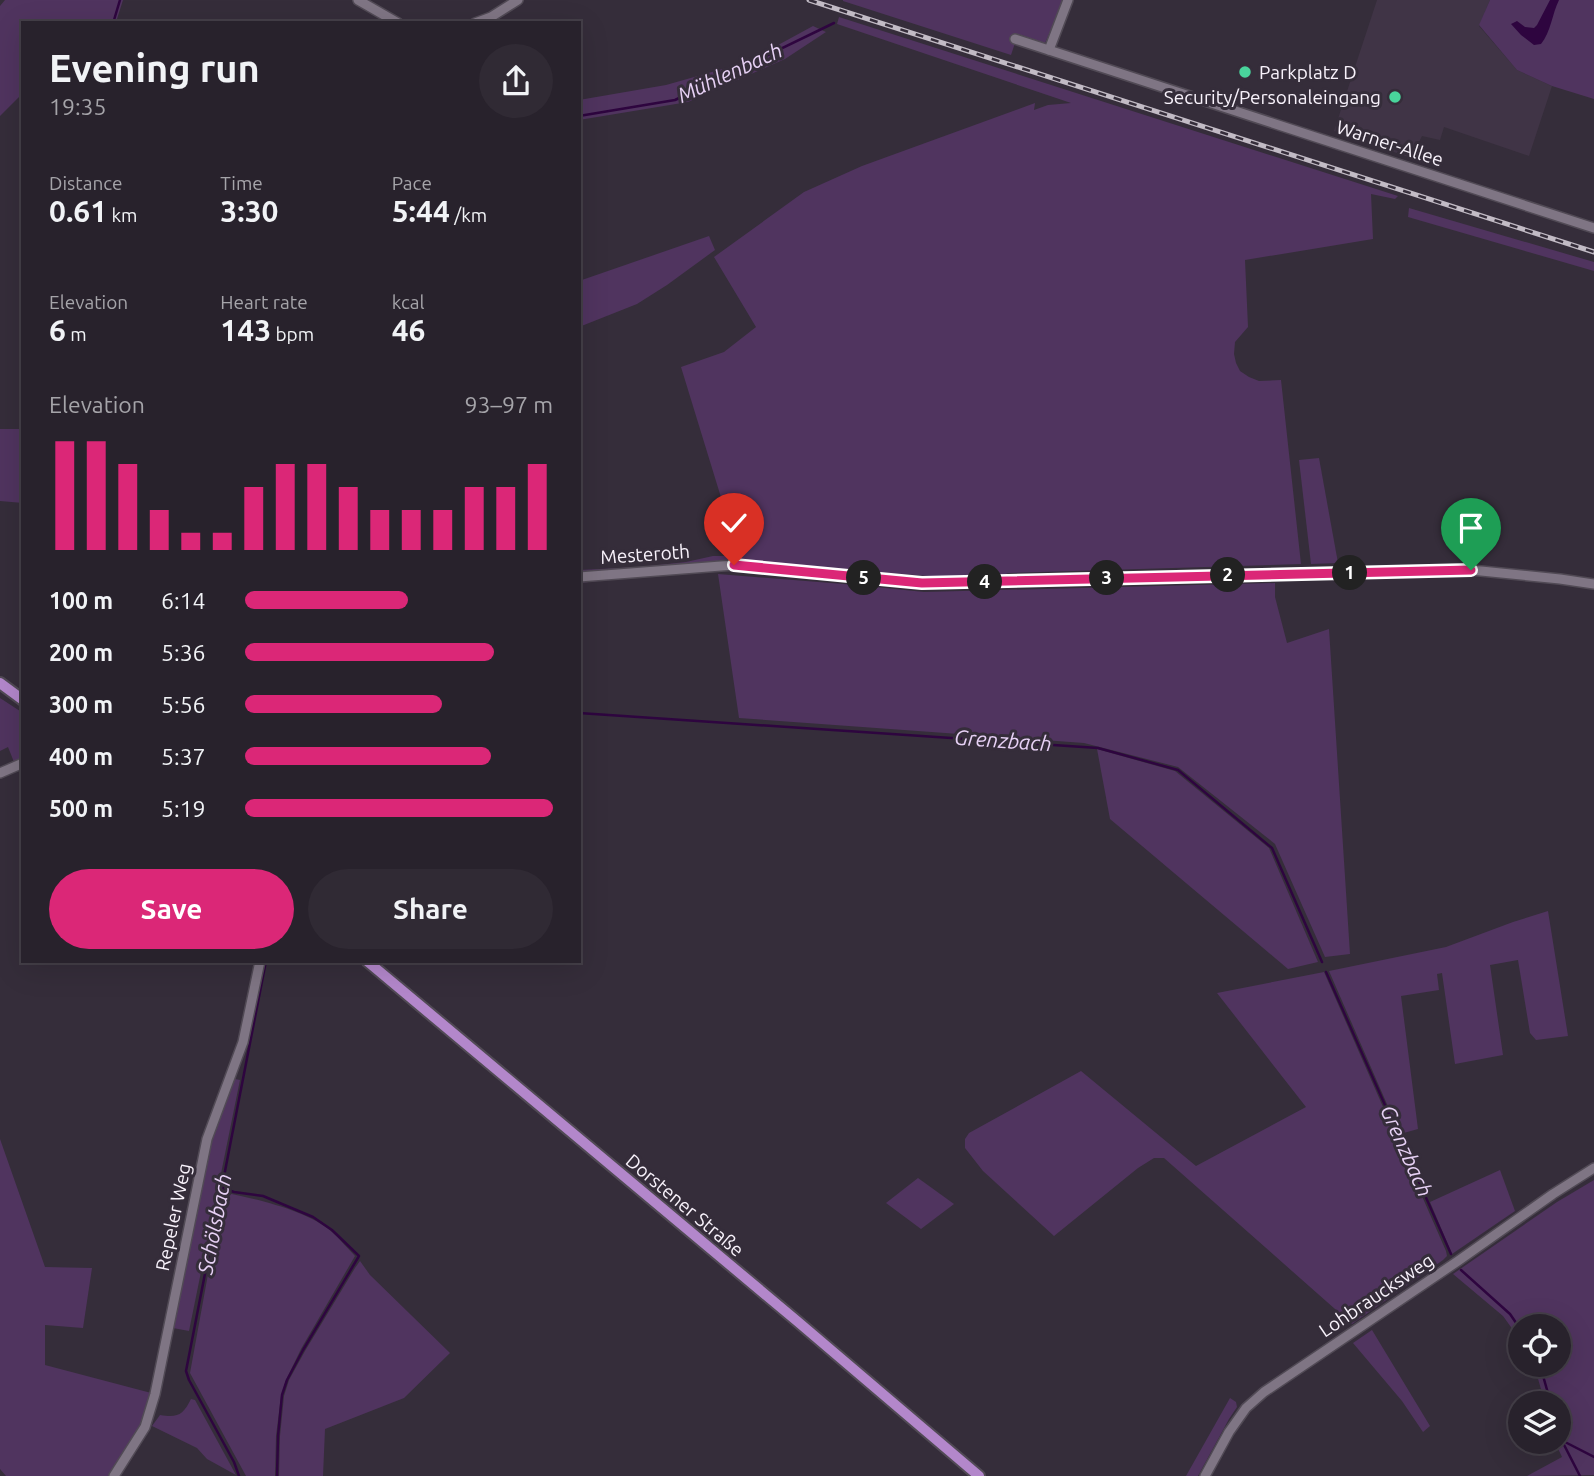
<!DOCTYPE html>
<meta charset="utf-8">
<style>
:root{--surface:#28222c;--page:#302a34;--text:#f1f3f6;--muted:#a5a4a9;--line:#443f48;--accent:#db2777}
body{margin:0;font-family:Ubuntu,sans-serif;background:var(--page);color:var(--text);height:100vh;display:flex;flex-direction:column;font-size:26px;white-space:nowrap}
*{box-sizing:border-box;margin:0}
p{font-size:23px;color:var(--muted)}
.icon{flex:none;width:38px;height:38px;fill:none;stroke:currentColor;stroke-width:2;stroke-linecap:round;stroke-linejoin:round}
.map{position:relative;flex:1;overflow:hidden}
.side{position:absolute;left:21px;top:21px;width:560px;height:942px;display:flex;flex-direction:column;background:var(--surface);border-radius:0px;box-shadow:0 7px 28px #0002,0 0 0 2px var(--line)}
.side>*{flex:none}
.tools{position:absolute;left:1508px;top:1314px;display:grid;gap:14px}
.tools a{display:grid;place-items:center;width:63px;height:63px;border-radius:50%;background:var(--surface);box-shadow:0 7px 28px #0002,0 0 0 2px var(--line);font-size:35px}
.pin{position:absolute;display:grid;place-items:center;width:60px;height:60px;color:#fff;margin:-72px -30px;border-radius:50% 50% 50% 0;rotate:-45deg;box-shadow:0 0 7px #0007}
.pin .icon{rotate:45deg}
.km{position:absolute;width:35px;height:35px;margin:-18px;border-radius:50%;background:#222;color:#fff;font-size:19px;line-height:35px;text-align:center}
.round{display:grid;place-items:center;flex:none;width:74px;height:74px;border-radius:37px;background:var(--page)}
.headline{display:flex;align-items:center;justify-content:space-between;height:119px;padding:0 28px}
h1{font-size:38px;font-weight:700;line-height:52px}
.stats{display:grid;grid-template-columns:repeat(3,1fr);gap:10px;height:119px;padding:7px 28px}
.stats div{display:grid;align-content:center}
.stats b{font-size:30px;font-weight:700}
.stats small{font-size:19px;font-weight:400}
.stats p{font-size:19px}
.chart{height:196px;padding:14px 28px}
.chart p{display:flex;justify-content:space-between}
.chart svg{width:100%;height:126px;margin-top:7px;stroke:var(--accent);stroke-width:6}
.action{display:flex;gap:14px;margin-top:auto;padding:14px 28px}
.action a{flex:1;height:80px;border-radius:42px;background:var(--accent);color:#fff;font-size:28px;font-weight:700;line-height:80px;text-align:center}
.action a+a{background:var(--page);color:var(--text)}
ul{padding:0 28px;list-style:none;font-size:23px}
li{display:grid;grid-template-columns:112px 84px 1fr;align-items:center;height:52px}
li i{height:18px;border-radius:9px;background:var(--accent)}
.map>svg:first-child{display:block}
</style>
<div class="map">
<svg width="1594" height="1476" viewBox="0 0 1594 1476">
<rect width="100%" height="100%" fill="#352d3a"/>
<path fill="#403446" d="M1377 0H1490L1479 26 1517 70 1552 86 1529 156 1444 127 1440 140 1422 136 1411 158 1334 131Z"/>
<g fill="#50345f">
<path d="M5 0H123L117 19 119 23H23V93L0 116V6Z"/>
<path d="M843 0H1064L1045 43 1018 34 1011 55 843 1Z"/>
<path d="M1490 0H1594V99L1552 86 1517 70 1479 25Z"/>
<path d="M839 17 1398 196 1395 199 1371 194 1373 239 1245 260 1248 327 1235 342 1234 354 1236 363 1240 371 1249 377 1259 381 1281 380 1301 564 1009 573 999 576H929L797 566 761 561 720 560 687 572 579 583V570L640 567 686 562 713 556H739L681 367 724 352 756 327 714 257 804 192 862 166 1035 103 1034 110 1048 105 1071 103 837 24Z"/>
<path d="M813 26 826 32 785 59 688 102 579 120V100L666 85 747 62Z"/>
<path d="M1409 208 1594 262V271L1408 217Z"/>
<path d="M709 236 715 250 667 285 637 304 579 327V281Z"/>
<path d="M0 429H23V503L0 501Z"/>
<path d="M1319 458 1338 563 1311 564 1299 460Z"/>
<path d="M718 574 856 585 924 592 1275 583V597L1287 643 1329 629 1350 954 1325 957 1275 844 1178 767 1084 743 739 718Z"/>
<path d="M0 698 23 713V758L14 762 8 747 0 751Z"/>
<path d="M1097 749 1175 771 1269 848 1318 962 1288 969 1110 819Z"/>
<path d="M1548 911 1568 1036 1536 1040 1530 1033 1518 960 1490 965 1503 1055 1455 1064 1442 973 1437 974 1439 990 1401 996 1418 1129 1400 1134 1329 971 1446 947 1513 922Z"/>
<path d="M1324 972 1446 1251 1447 1256 1443 1260 1352 1324 1164 1158H1154L1138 1168 1054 1236 983 1171 965 1148V1139L969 1133 1081 1071 1196 1166 1306 1107 1217 993Z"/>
<path d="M235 1079 240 1080 189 1331 173 1328 212 1141Z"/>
<path d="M0 1139 45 1267 92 1268 83 1328 45 1325V1365L155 1394 141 1428 109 1476H6L0 1469Z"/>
<path d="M1500 1170 1515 1211 1452 1254 1430 1202Z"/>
<path d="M918 1178 954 1204 921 1229 886 1203Z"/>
<path d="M1594 1180V1475L1527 1476 1562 1457 1555 1442H1559V1404L1545 1403 1534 1365H1559V1326H1521V1341L1503 1316 1453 1274 1557 1202Z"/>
<path d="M223 1192C255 1199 307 1210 332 1232 340 1239 347 1248 355 1256L301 1349 286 1380 281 1396 276 1436 275 1476H246L190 1373Z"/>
<path d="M360 1261 370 1275 450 1353 404 1398 325 1429 323 1476H279L280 1436 284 1396 289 1380 305 1351 355 1268Z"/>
<path d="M1372 1330 1430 1426 1423 1432 1402 1401 1353 1343Z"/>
<path d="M1230 1398 1236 1402 1237 1407 1229 1419 1198 1476H1186Z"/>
<path d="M191 1399 195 1400 236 1475 207 1459 197 1448 152 1426 160 1415C178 1418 183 1415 191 1399Z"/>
</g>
<path fill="#2e053f" d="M1550 0H1559C1552 14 1551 32 1541 44L1534 45 1521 35 1511 24 1517 21 1525 27 1534 28 1537 25Z"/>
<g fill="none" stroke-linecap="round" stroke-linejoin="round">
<g stroke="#2e053f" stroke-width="2.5">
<path d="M116 23 114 20 120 0"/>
<path d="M579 116 675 100 834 23"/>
<path d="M579 713 1098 748 1178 770 1272 848 1322 962"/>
<path d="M1326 972 1451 1254"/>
<path d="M223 1188 234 1192 263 1196 313 1217 332 1230 359 1256 303 1350 287 1380 282 1395 278 1436 277 1476"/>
<path d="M1461 1270 1510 1314 1521 1330"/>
<path d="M1540 1365 1551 1404"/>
<path d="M1559 1435 1580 1476"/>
<path d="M1563 1441 1594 1457"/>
<path d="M239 1476 234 1462 189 1380 186 1371 266 961"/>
</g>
<defs>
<g id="minor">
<path d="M358 0 398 23"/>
<path d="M475 23 491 17 518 0"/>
<path d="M1015 39 1594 228"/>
<path d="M1049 50 1068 0"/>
<path d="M579 577 734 565 922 583 1471 570 1560 579 1594 584"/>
<path d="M0 773 23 763"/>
<path d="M114 1476 145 1427 155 1394 207 1139 243 1042 260 961"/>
<path d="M1205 1476 1229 1432 1246 1408 1264 1392 1458 1261 1553 1194 1594 1168"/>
</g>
<g id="major">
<path d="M0 683 23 700"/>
<path d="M367 961 797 1321 979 1476"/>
</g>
</defs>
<use href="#minor" stroke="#514a55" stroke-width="12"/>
<use href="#major" stroke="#514a55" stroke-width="14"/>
<use href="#minor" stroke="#7f7584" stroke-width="9"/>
<use href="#major" stroke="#b387cb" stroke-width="10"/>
<defs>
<path id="rail" d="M809 0 1594 252"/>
</defs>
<use href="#rail" stroke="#c2bbc5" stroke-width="5"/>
<use href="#rail" stroke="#352d3a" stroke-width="2.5" stroke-dasharray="8" stroke-linecap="butt"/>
</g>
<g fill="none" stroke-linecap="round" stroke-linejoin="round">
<defs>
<path id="route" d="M734 565 922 583 1471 570"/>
</defs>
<use href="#route" stroke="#fff" stroke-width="14"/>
<use href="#route" stroke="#db2777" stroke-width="9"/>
</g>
<g fill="#49d49c" stroke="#352d3a" stroke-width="2.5">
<circle cx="1245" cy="72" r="7"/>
<circle cx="1395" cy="97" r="7"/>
</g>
<g text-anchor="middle" stroke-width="6" stroke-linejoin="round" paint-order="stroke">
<g font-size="19" fill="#f8f2fb" stroke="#352d3a" text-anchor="start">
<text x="1259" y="79">Parkplatz D</text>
<text x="1381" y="104" text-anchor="end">Security/Personaleingang</text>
</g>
<g font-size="19" fill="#f8f2fb" stroke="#352d3a">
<text transform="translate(1390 143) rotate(18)" y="7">Warner-Allee</text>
<text transform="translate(645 554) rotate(-4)" y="7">Mesteroth</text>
<text transform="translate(685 1205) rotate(40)" y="7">Dorstener Straße</text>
<text transform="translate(173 1217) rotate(-78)" y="7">Repeler Weg</text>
<text transform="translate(1376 1295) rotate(-34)" y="7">Lohbraucksweg</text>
</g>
<g font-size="21" font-style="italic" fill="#e7d1f5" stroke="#352d3a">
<text transform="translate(730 73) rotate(-25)" y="7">Mühlenbach</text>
<text transform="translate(1003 741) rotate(4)" y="7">Grenzbach</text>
<text transform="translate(1406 1151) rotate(66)" y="7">Grenzbach</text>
<text transform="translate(215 1224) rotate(-79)" y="7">Schölsbach</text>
</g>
</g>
</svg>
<div class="tools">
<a><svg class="icon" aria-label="locate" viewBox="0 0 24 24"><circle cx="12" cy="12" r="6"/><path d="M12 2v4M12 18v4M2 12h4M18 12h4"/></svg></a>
<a><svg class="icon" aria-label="layers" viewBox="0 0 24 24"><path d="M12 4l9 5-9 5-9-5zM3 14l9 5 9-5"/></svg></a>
</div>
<div class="pin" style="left:1471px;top:570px;background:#1e9e55"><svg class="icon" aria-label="arrive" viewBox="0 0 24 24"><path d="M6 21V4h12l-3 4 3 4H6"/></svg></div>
<div class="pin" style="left:734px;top:565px;background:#d93025"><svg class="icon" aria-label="check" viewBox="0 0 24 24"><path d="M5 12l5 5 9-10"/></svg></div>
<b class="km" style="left:1350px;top:573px">1</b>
<b class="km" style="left:1228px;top:575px">2</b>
<b class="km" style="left:1107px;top:578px">3</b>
<b class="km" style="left:985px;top:582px">4</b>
<b class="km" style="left:864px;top:578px">5</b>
<section class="side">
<div class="headline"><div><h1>Evening run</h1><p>19:35</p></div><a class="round"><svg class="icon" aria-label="share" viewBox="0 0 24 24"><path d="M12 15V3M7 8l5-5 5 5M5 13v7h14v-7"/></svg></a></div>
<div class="stats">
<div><p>Distance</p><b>0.61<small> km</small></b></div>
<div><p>Time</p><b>3:30</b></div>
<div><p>Pace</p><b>5:44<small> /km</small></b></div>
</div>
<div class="stats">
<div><p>Elevation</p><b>6<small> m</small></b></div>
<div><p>Heart rate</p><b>143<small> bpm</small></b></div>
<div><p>kcal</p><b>46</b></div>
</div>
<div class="chart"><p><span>Elevation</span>93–97 m</p>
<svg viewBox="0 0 160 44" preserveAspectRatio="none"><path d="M5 44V6M15 44V6M25 44V14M35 44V30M45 44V38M55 44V38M65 44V22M75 44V14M85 44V14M95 44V22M105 44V30M115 44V30M125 44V30M135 44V22M145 44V22M155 44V14"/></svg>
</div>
<ul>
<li><b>100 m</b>6:14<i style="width:53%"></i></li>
<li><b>200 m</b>5:36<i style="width:81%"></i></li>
<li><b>300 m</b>5:56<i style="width:64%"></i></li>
<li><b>400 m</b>5:37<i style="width:80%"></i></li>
<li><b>500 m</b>5:19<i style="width:100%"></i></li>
</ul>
<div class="action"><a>Save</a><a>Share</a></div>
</section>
</div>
